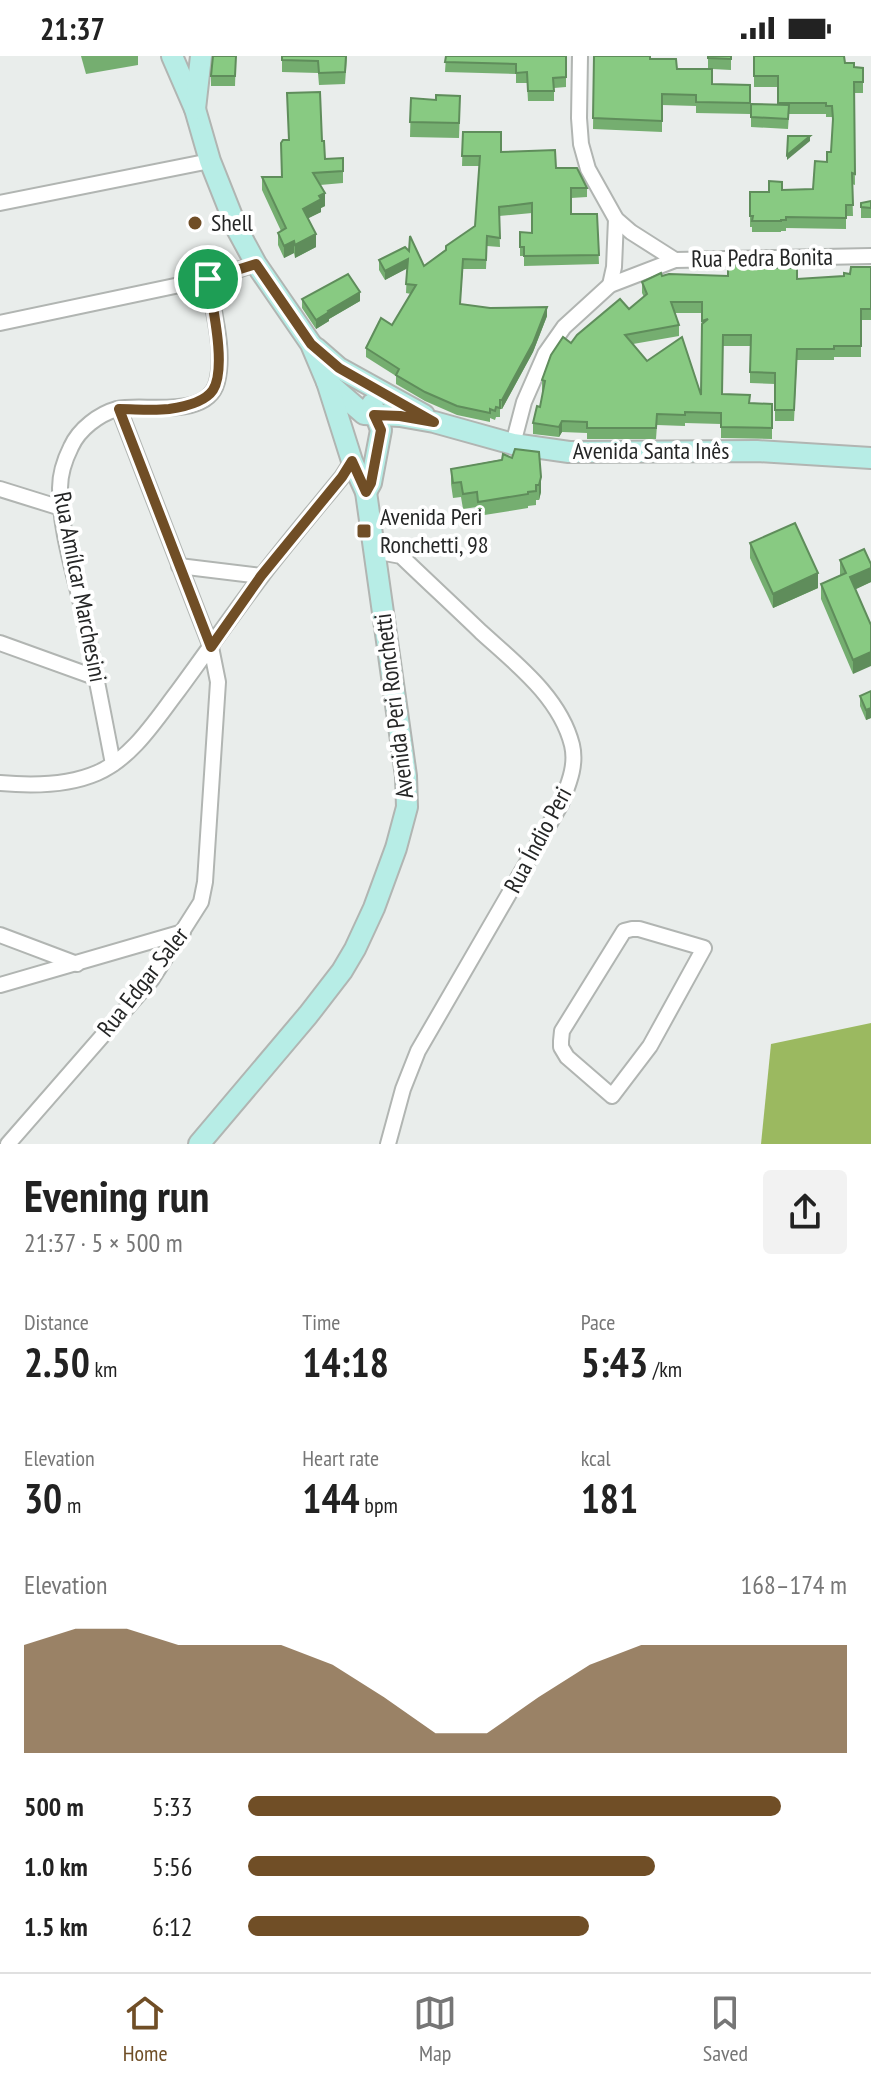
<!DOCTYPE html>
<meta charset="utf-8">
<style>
:root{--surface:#fff;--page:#f2f2f2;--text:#222;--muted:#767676;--line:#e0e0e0;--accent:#704e26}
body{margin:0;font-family:"PT Sans Narrow",sans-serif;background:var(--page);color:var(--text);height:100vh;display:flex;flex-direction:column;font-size:30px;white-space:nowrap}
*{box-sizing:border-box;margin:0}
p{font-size:26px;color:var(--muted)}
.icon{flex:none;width:44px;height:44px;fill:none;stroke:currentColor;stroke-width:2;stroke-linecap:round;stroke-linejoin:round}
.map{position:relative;height:1088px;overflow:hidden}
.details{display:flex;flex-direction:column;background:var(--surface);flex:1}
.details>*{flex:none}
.pin{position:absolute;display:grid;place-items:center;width:68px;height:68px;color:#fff;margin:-34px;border:4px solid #fff;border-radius:50%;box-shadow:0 2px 8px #0007}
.round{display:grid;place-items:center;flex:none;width:84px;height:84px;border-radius:8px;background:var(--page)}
.overview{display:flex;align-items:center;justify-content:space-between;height:136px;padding:0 24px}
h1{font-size:44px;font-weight:600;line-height:60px}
.metrics{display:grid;grid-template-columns:repeat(3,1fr);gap:12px;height:136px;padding:8px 24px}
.metrics div{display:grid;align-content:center}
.metrics b{font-size:40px;font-weight:600}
.metrics small{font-size:22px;font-weight:400}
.metrics p{font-size:22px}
.chart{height:224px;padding:16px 24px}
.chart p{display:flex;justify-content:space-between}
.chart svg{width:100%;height:144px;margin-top:8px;fill:var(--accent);opacity:.7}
ul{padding:0 24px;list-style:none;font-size:26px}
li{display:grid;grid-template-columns:128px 96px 1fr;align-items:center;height:60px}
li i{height:20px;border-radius:10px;background:var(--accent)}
.status{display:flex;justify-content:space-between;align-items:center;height:56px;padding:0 40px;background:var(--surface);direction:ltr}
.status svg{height:22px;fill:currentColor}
.tab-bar{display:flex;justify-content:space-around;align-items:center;height:112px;border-top:2px solid var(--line);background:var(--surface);font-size:22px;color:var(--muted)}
.tab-bar a{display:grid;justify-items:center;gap:4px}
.tab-bar .on{color:var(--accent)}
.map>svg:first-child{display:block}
</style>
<div class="status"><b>21:37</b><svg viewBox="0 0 49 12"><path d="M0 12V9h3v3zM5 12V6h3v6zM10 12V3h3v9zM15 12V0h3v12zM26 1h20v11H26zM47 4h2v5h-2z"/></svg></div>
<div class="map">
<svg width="871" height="1088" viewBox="0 0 871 1088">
<rect width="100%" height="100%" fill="#e9edeb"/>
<path fill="#9bb960" d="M871 967V1088H761L771 988Z"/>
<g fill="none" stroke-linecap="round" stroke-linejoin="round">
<defs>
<g id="street">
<path d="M580 0 579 62 581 88 588 113 616 163 631 176 675 204"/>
<path d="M0 147 210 105"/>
<path d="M610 229 614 211 616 163"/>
<path d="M0 267 208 223 256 208"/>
<path d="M513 388 524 346 545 298 564 271 610 229 675 204 871 200"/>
<path d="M0 433 61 452"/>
<path d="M374 495 401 500C427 525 454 550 481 576 515 607 560 641 572 689 577 710 568 729 561 748L418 995 403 1033 388 1088"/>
<path d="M179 510 261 520"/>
<path d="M0 587 97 622"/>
<path d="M113 708C103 656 93 604 82 552 73 513 60 472 60 432 60 418 65 403 71 391 79 373 99 358 117 353 143 347 207 364 217 326 225 294 213 255 208 223"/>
<path d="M0 727C32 730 67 730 97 717 132 702 155 665 178 635 206 597 233 558 261 521 287 487 315 454 342 421L352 405"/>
<path d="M632 873H639L704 892 650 990 612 1040 567 1001 561 991V985L562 975 624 875Z"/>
<path d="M0 879 77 908"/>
<path d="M0 929 183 876"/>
<path d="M8 1088 152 923 201 846 205 826 218 626 211 591 119 353"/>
</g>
<g id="secondary">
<path d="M172 0 195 53 210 105 237 173 256 208 311 288 327 326 364 358 400 360 434 366 513 388 569 396 757 395 871 402"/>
<path d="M195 53 201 0"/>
<path d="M316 292 339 312 424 359"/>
<path d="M366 436 371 427 381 374 372 348"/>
<path d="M199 1088 308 959 342 915 355 893 374 852 396 792 407 751 406 720 366 436 352 405 327 326"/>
</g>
</defs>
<use href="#street" stroke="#b1b5b2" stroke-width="18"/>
<use href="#secondary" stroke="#b1b5b2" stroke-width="24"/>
<use href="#street" stroke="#fff" stroke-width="14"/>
<use href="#secondary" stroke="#b7ede6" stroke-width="20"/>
</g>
<g fill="#75ae70" fill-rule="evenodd">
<path d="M81 0H138V9L86 18Z"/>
<path d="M236 0 235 30H211V20Z"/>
<path d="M282 0H347L345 28 319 29 318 17 282 16Z"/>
<path d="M446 0H566V31L554 32V45H528L527 27H516V18L445 16Z"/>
<path d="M594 0 650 3 677 13H708V0H731V14L712 13V28L750 29V58L696 57V50L662 49V76L593 73Z"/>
<path d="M754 0 845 7 854 11 863 12V37H854L855 129 852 128 853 160H846V173L786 172V175H781V176H752V171H750V136L813 133 831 96 833 69 832 61H826V58H789L788 73 751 71V48L778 49V31H754Z"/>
<path d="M411 42 436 44 460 54 459 82 410 81Z"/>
<path d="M463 76 501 96 556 112 587 132V141L571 142V158H597L599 208 524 210V200H520V176L532 177V157L499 160 500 191 487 190 486 213H463L460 248 547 260 533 296 502 353H500V361H496L495 364 490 362V366L457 359 425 345 396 328V320L366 301V292L392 269 411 238 406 237 407 212 385 224 379 214V204L409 195 424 210 475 170 479 110H462Z"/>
<path d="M322 85 325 103 343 102V127L320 129 325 150 321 152V156L308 162 316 191 295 202 294 197 284 202 278 189V177L281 175 262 134V121H282Z"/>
<path d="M871 145V162H861V147Z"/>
<path d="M871 211V264H861V301H834V304H797L794 365H775V328L750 327V290H723L722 338 749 347 772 348V383L721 382V368L685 367V370L657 369 656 383H587V377L562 376 559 381 533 378V367L540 351 543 335H542V324L571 287 629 253 644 241 642 237V226L662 220H728L773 212 797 223 844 220ZM674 257H702L701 339 647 305 633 288 679 280V269Z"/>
<path d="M302 243 360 245 329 263V265L316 273 302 252Z"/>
<path d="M539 396 541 436 539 444H536V449L528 450V452L478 460 477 451 463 453 461 441 453 442 451 428V413Z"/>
<path d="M750 487 818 532 773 552 750 502Z"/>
<path d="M840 504 871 508V526L855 533 853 618 821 543V528L840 519Z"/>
<path d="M871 635V662L866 664 860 650V640Z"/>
</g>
<g fill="#5f8d5b">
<path d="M810 80V85L787 104V99Z"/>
<path d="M325 137V150L321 152V156L303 165V153Z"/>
<path d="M316 178V191L295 202V189Z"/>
<path d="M294 185V197L284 202V190Z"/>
<path d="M408 203V212L385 224V215Z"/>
<path d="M360 236V245L329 263V265L316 273V264L328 255Z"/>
<path d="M547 251V260L533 296 502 353V344Z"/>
<path d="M562 365V376L559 381V371Z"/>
<path d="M541 421V436L539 444V429Z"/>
<path d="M871 512V526L850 536V521Z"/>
<path d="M818 517V532L773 552V538Z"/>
<path d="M871 596V610L853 618V604Z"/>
<path d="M871 652V662L866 664V654Z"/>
</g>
<g fill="#88ca82" stroke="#5f8d5b" stroke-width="2" fill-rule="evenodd">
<path d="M213 0H236L235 20H211Z"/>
<path d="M282 0H346L345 16 319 17 318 5 282 4Z"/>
<path d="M446 0H566V21L553 22 554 35H528L527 16 516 17V8L445 6Z"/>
<path d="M594 0H650V3H676L677 13H712V28L750 29V47L696 46V39L662 38V65L593 62Z"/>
<path d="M708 0H731V3L708 2Z"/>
<path d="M754 0H844L845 7H854V11L863 12V26H854L855 118 852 117 853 149H846V162L786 161V164H781V165H752L753 160H750V136H769V125L782 126V134L813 133 815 105 827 106V96H831L833 63 832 50H826V47H778V20H754Z"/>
<path d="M320 36 322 85H324L325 103 343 102V115L313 117 325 137 319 140 321 143 303 153 316 178 295 189 294 185 284 190 278 177 286 172 262 121H282L281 87 283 84H289L287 37Z"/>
<path d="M436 39 460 40 459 67 410 66 411 42 436 44Z"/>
<path d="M751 48 789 49 788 63 751 61Z"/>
<path d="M463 76H501V96L555 94 556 112H577L587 132H571V158H597L599 199 524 200V191H520V176L532 177V147L499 151 500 182 487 180 486 204 463 203 460 248 490 252 547 251 533 287 502 344H500V352L496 351 495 355 490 353V357L457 350 425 336 396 319 399 313 366 292 381 262 392 269 416 229 406 228 408 203 385 215 379 204 405 191 409 195 410 180 424 210 446 194V190L475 170 480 100H462Z"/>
<path d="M788 80H810L787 99Z"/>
<path d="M871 145V152L861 151V147Z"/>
<path d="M773 201V212H797V223L844 220V217L850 218 851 211H871V253H861V290H834V293H797L794 354H775V317L750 316 751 279H723L722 338 750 339 749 347 772 348V372L721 371V357L685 356V359L657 358 656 372H587V366L562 365 559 371 533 367 537 350 540 351 545 325 542 324 551 299 563 281 571 287 577 279 620 243 629 253 647 238 642 226 661 217 662 220 669 218 728 220V209H751V202ZM671 246H702V265L708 263 702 268 701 339 682 281 647 305 625 279 679 269Z"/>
<path d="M348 218 360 236 328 255 329 256 316 264 302 243Z"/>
<path d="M515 393 539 396 541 421 539 429H536V435L528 436V438L478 446 477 436 463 438 461 426 453 427 451 413 502 404 503 398 512 402Z"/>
<path d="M795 467 818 517 773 538 750 487Z"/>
<path d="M864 493 871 508V512L850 521 871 569V596L853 604 821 528 846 517 840 504Z"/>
<path d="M871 635V652L866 654 860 640Z"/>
</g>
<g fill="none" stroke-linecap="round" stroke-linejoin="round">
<defs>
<path id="route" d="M256 208 311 288 339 312 434 366 400 360 374 359 381 374 371 427 366 436 352 405 342 421 261 520 211 591 119 353C135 353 152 355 169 353 183 351 205 346 213 334 227 312 212 248 208 223Z"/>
</defs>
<use href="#route" stroke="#fff" stroke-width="16"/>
<use href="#route" stroke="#704e26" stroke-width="10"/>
</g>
<g fill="#704e26" stroke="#fff" stroke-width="3">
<circle cx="195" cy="167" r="8"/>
<rect x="356" y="467" width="16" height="16" rx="4"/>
</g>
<g text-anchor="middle" stroke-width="8" stroke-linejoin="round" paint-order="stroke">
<g font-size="24" fill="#252626" stroke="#fff" text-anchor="start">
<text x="211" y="175">Shell</text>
<text x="380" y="469">Avenida Peri<tspan x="380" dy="28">Ronchetti, 98</tspan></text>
</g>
<g font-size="24" fill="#252626" stroke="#fff">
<text transform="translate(762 202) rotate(-1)" y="8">Rua Pedra Bonita</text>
<text x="651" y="403">Avenida Santa Inês</text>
<text transform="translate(80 531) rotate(79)" y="8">Rua Amílcar Marchesini</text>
<text transform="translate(394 650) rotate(-97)" y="8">Avenida Peri Ronchetti</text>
<text transform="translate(538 784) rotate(-62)" y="8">Rua Índio Peri</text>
<text transform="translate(143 926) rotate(-52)" y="8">Rua Edgar Saler</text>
</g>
</g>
</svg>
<div class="pin" style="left:208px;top:223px;background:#1e9e55"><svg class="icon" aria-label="arrive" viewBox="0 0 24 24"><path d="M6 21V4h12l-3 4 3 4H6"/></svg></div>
</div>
<section class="details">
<div class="overview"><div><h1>Evening run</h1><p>21:37 · 5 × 500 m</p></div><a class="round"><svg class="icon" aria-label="share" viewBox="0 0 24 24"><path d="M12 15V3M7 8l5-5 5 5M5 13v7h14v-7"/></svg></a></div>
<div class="metrics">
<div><p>Distance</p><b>2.50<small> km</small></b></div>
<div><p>Time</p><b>14:18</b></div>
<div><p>Pace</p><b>5:43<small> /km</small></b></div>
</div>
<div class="metrics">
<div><p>Elevation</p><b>30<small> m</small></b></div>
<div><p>Heart rate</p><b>144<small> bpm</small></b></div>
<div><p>kcal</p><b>181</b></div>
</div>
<div class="chart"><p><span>Elevation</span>168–174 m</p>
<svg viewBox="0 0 160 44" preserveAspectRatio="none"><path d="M0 44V11L10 6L20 6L30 11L40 11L50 11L60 17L70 27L80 38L90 38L100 27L110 17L120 11L130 11L140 11L150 11L160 11V44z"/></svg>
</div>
<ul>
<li><b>500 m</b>5:33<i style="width:89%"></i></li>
<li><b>1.0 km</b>5:56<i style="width:68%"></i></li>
<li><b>1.5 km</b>6:12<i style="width:57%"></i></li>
</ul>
</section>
<nav class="tab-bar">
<a class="on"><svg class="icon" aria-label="home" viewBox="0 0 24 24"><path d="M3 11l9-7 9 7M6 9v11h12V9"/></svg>Home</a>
<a><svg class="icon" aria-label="map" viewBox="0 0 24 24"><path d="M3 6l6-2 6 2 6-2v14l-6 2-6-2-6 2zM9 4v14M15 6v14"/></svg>Map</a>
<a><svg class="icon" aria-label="saved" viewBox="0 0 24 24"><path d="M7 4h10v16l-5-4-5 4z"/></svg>Saved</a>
</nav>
